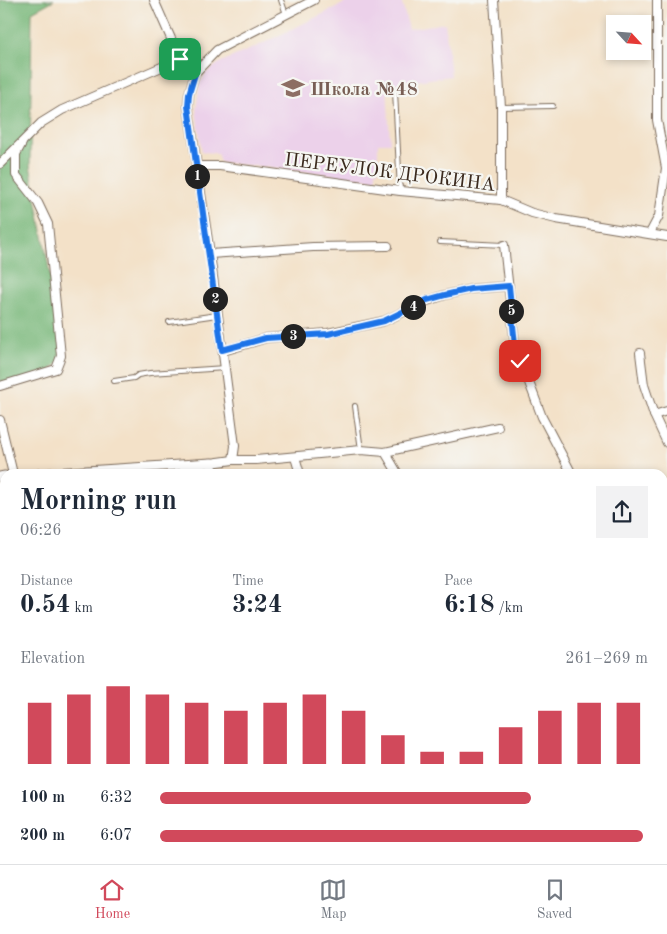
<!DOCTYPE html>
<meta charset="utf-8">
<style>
:root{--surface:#fff;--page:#f2f2f3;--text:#1f2937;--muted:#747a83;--line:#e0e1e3;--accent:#d1495b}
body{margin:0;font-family:"Old Standard TT",serif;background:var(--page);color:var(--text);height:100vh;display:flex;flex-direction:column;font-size:19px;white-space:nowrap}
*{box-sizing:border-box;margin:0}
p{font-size:16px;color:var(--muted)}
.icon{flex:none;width:28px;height:28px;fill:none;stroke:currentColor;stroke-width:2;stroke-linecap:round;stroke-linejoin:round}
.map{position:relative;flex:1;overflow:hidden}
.sheet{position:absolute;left:0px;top:469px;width:668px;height:396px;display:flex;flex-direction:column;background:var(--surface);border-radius:15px 15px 0 0;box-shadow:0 2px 8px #0003}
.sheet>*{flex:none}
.needle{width:32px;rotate:116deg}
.controls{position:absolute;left:606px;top:15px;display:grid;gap:10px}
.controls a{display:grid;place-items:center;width:45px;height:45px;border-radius:0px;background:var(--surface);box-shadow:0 2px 8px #0003;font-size:25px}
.pin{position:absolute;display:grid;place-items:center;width:42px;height:42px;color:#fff;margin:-21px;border-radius:10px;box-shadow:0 2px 8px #0006}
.km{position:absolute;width:25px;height:25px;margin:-12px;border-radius:50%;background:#222;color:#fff;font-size:14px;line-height:25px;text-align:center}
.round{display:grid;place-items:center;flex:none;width:52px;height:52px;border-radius:0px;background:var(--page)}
.overview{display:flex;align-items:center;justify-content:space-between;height:85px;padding:0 20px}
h1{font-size:28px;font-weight:800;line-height:38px}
.metrics{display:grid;grid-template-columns:repeat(3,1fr);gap:8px;height:85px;padding:5px 20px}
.metrics div{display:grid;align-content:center}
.metrics b{font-size:25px;font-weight:800}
.metrics small{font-size:14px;font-weight:400}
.metrics p{font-size:14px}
.chart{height:140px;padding:10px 20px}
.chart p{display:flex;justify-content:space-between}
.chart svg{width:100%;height:90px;margin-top:5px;stroke:var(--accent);stroke-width:6}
ul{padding:0 20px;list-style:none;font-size:16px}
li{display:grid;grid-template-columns:80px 60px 1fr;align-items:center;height:38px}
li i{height:12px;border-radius:6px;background:var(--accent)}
.menu{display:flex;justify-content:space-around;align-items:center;height:70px;border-top:1px solid var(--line);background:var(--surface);font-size:14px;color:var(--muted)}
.menu a{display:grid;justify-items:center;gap:2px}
.menu .selected{color:var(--accent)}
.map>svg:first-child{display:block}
</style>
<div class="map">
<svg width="667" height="864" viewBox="0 0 667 864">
<rect width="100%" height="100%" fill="#f6f6f2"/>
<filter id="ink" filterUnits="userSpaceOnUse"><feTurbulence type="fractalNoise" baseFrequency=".02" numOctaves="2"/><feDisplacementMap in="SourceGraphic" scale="10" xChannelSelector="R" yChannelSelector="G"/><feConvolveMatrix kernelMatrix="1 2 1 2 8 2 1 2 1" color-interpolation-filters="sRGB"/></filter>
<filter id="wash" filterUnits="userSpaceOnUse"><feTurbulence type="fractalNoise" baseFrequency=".0096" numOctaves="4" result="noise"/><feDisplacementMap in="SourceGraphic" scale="20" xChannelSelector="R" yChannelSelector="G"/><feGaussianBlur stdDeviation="1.12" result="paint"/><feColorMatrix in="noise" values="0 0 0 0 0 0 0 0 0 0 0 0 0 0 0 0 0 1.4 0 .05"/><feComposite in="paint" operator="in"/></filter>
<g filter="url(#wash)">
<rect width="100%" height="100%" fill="#f3e1c8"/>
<path fill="#ecd1ea" d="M351 0H401L409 29 445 23 451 76 387 85 390 143H378V171H376V180L220 162 217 153 202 152 196 110 200 83 206 73 221 62 258 46Z"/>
<path fill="#79b87a" stroke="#5a714c" d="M0 0H54L32 12 30 165 65 357 40 379 0 384Z"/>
</g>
<g filter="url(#ink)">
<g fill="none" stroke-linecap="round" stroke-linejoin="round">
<defs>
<g id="service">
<path d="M281 0 286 14"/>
<path d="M395 91 400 191"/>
<path d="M501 107 553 106"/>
<path d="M440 242 504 245"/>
<path d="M169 322 217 315"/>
<path d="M114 381 134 378 138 375 150 373 225 368"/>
<path d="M355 406 361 450"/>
<path d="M1 754 5 763"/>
<path d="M19 864 33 860"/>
</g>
<g id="minor">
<path d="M154 0 180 59 195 73"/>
<path d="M494 0 501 107V200"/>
<path d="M0 164 41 123 62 110 180 59"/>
<path d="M196 166H220L400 191 501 200 532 213 556 219 667 237"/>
<path d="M650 233 659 216 666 168 657 120V0"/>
<path d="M504 245 515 345 542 417 572 474"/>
<path d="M210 254 313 247 388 246"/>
<path d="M223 351 266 338 328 333 384 321 427 301 445 295 471 289 509 286"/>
<path d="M640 353 644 385 654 415 667 443"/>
<path d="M0 386 56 369 61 356 48 224 38 203 16 175V154L22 143"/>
<path d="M654 415 667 411"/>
<path d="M0 420 13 474"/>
<path d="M385 452 398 474"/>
<path d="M295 457 300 474"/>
<path d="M233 460 235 446 210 254 188 106 189 94 195 73 217 50 314 0"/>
<path d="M211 463 233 460H256L361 450 385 452 498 427"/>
<path d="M0 527 5 547"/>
<path d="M662 612 667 619"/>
<path d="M0 753H5"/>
<path d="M662 764 667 771"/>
<path d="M97 860 99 864"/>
<path d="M255 860 258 864"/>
<path d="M345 860 348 864"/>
<path d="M627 860 629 864"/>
<path d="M534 864 536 860"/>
</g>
<g id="tertiary">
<path d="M39 474 211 463 214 474"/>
<path d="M0 477 5 476"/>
<path d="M441 860 443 864"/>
</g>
</defs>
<use href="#service" stroke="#7b6a5a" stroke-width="6"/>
<use href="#minor" stroke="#7b6a5a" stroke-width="10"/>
<use href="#tertiary" stroke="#7b6a5a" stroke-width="11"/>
<use href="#service" stroke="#fff" stroke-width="4"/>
<use href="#minor" stroke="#fff" stroke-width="8"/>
<use href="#tertiary" stroke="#fff" stroke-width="9"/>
</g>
</g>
<g fill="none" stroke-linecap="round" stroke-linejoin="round" filter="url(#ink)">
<defs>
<path id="route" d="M180 59 195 74 189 94 188 106 222 350 266 338 328 334 384 321 427 300 445 295 471 289 509 286 515 345 520 361"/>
</defs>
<use href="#route" stroke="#fff" stroke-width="10"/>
<use href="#route" stroke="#1a73e8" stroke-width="6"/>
</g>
<defs>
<symbol id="school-bare" viewBox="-9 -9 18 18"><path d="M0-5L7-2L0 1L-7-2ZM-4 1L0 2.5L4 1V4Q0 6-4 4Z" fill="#8d6e63" stroke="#f6f6f2" stroke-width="2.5" paint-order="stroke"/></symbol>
</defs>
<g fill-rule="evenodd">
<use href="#school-bare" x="277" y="72" width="32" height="32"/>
</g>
<g text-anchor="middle" stroke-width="4.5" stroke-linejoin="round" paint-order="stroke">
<g font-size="19" font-weight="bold" fill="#785e54" stroke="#f6f6f2" text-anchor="start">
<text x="310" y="95">Школа №48</text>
</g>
<g font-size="19" fill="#3b2a1e" stroke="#f6f6f2">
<text transform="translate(390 171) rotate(7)" y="7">ПЕРЕУЛОК ДРОКИНА</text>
</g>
</g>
</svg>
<div class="controls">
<a><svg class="needle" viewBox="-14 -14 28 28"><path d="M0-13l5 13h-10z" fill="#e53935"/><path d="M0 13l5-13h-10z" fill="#747a83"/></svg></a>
</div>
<div class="pin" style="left:180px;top:59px;background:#1e9e55"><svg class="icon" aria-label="arrive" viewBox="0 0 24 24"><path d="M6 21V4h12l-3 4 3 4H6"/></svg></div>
<div class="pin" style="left:520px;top:361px;background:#d93025"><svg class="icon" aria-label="check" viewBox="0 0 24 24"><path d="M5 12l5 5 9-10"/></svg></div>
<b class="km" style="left:197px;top:176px">1</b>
<b class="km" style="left:215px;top:299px">2</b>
<b class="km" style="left:293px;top:336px">3</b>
<b class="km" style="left:413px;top:307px">4</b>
<b class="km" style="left:511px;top:311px">5</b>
<section class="sheet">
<div class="overview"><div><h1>Morning run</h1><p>06:26</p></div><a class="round"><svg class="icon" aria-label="share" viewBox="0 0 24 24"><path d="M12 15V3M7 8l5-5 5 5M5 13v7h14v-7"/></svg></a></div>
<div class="metrics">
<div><p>Distance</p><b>0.54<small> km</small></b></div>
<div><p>Time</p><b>3:24</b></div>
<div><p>Pace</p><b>6:18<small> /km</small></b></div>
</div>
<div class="chart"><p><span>Elevation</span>261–269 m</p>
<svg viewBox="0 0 160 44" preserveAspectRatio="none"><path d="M5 44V14M15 44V10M25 44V6M35 44V10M45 44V14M55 44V18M65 44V14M75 44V10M85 44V18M95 44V30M105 44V38M115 44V38M125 44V26M135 44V18M145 44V14M155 44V14"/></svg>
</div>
<ul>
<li><b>100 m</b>6:32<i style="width:76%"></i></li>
<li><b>200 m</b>6:07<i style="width:99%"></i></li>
</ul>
</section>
</div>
<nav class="menu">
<a class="selected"><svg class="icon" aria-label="home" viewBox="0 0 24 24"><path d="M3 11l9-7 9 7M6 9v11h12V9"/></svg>Home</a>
<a><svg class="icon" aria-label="map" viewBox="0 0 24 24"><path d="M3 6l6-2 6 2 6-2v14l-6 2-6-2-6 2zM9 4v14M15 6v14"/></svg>Map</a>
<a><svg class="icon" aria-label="saved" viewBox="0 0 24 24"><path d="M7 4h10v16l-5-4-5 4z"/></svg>Saved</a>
</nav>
